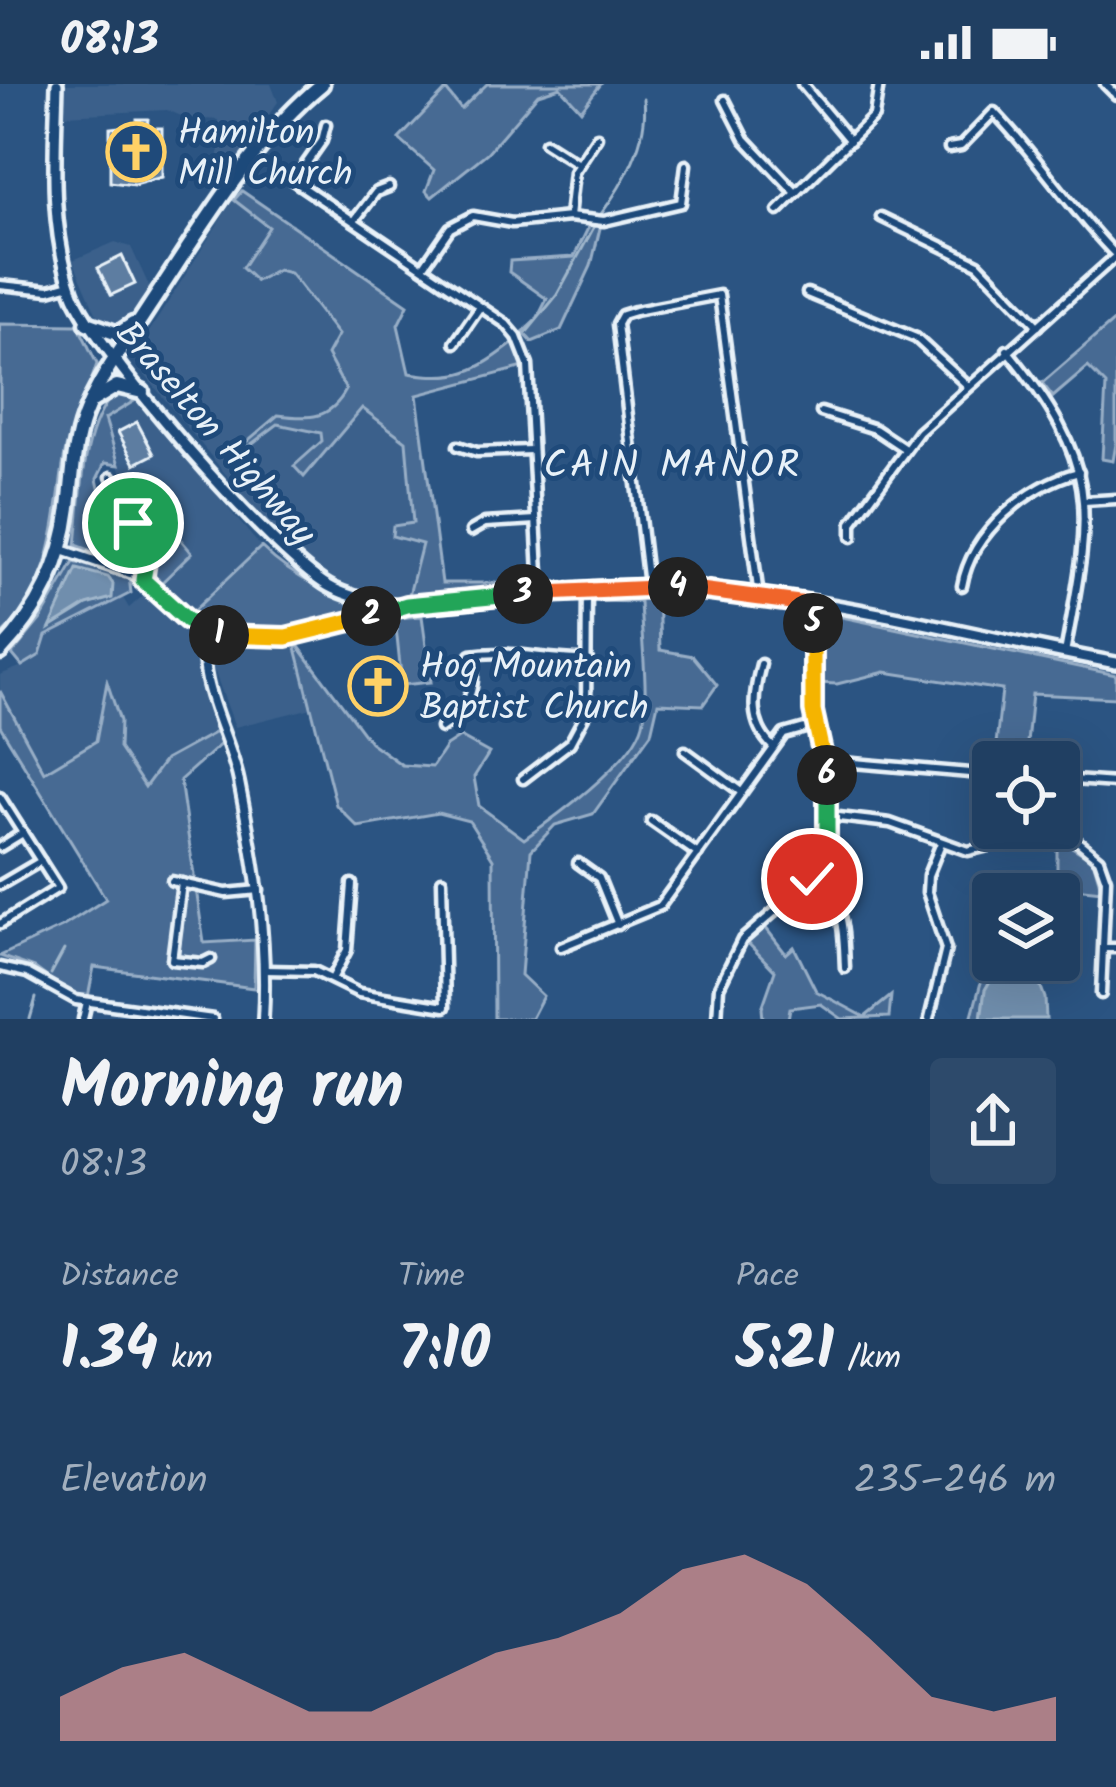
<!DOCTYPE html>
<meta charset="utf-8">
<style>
:root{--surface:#203f62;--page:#2d4a6b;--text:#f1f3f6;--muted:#a2afbe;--line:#3d5877;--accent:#e69b98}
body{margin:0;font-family:Kalam,sans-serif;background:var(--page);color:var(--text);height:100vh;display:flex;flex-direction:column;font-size:45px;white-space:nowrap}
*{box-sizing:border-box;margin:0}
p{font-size:39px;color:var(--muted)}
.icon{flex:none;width:66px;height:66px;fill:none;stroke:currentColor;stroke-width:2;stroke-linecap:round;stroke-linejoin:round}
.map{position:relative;height:935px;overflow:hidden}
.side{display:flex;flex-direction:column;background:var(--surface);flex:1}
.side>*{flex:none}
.tools{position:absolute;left:972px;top:657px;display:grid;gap:24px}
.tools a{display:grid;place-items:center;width:108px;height:108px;border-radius:12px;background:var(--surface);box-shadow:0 12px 48px #0002,0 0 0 3px var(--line);font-size:60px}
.pin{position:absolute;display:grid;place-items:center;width:102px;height:102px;color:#fff;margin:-51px;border:6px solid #fff;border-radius:50%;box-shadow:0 3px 12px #0007}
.km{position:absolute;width:60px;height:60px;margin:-30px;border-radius:50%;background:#222;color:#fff;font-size:33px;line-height:60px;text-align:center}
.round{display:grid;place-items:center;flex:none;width:126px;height:126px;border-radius:12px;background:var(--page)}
.summary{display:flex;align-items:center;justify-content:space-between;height:204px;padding:0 60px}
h1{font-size:66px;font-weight:600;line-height:90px}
.stats{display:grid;grid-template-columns:repeat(3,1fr);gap:18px;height:204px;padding:12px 60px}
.stats div{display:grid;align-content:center}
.stats b{font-size:60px;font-weight:600}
.stats small{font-size:33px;font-weight:400}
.stats p{font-size:33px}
.chart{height:336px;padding:24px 60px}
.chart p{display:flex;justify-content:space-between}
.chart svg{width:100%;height:216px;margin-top:12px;fill:var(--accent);opacity:.7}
.status{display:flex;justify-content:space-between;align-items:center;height:84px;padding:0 60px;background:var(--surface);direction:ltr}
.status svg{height:33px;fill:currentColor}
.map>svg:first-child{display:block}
</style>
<div class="status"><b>08:13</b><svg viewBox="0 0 49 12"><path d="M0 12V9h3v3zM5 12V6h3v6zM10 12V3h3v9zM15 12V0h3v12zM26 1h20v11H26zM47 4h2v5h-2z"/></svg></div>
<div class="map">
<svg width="1116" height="935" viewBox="0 0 1116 935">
<rect width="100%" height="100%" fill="#2b5482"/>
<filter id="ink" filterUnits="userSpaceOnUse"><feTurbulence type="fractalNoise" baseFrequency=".00833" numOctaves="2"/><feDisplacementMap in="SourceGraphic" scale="24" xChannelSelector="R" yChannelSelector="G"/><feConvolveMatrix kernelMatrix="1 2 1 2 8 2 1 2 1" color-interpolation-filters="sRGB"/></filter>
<g filter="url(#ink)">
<g fill="#3a608b">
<path d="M65 0H271L278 18 219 100V36L186 34 167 26 64 31Z"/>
<path d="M233 116 269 143 253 173 264 195 278 186 290 189 338 251 327 271 346 306 326 330 308 336 278 331 239 364 242 367 278 340 322 350V357L295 381 361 323 406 357 413 440 423 460 408 515 334 500 287 466 136 280 140 262Z"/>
<path d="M115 158 131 163 150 204 127 239 117 246 100 238 73 176Z"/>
<path d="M136 316 261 463 189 531 294 556 312 624 235 643 214 586 200 589 216 648 165 676 145 703 119 664 120 637 107 602 96 657 44 688 0 607V591L22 582 46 553 123 514 129 524 192 469 140 444 135 432 105 335Z"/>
</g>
<g fill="#476b93" stroke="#98aec6" stroke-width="3">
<path d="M487 0H601L581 26 560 3 538 10 487 69 432 113 426 107 434 86 399 55 446 6 461 25Z"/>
<path d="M242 107 408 221 398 241 409 289C459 297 476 288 515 258L524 283 417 311 442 499H528L526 502 408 515 422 460 392 452 393 442 413 439 406 357 362 324 304 393 294 382 322 357 321 349 278 340 242 367 239 364 278 331C309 335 330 336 346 306L327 271 338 251 290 189 278 186 256 197 242 184 269 143 234 116Z"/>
<path d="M590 140H601L591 182 561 246 532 258 523 248 537 235 547 215 509 188 510 177 574 173Z"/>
<path d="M1116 235V360L1113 377 1102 375 1106 301 1088 283 1053 313 1042 299Z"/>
<path d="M0 240 78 241 97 280C88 310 71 337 65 369 54 435 55 503 0 552Z"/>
<path d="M115 309 136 316 105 335 119 381 105 379 97 395 99 404 119 411 140 471 135 483 76 461C81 416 81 343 115 309Z"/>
<path d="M169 432 170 443 192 469 158 502 140 444Z"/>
<path d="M261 463C298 499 333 511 382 523 326 539 241 570 188 532Z"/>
<path d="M74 478 129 493 131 509 46 552 40 571 22 582 12 570 41 535Z"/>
<path d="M658 509 660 566 693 572 717 601 703 621 658 619 651 649 593 730 555 741 531 767 521 891 543 912 531 935H494L493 775 469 737 438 729 358 743 336 721 294 556 370 658 402 681 432 683 446 662 460 653 489 669 474 693 479 722 524 755C557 732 633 678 643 639 649 614 641 547 640 518L599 517 603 510Z"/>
<path d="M828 530 1116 591V614L1032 610 1025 678H994L1002 606 885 588 837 600 816 599 820 534Z"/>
<path d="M422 532 431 598 402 601 395 534Z"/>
<path d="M107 598 120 637 119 664 145 703 165 676 216 648 223 658 180 696 204 859 255 856 254 904 94 883 88 913 70 910 35 884 0 872 62 843 106 815 0 642V607L44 688 96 657Z"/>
<path d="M1057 754 1093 776 1102 807 1056 802 1051 810H993V876H1002L985 906 981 935H971L986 880 980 803 1057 790Z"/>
<path d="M765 843 786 870 794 863 816 907 865 933 891 912 889 933 842 935 821 920 790 924 788 935H763L762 924 775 887 747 858Z"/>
</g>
<g fill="#708ead" stroke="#a0b6cb" stroke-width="3">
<path d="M77 485 108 493 113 500 112 514 87 521 50 544Z"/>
<path d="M1002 876H1031L1045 914 1046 935H981L985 906Z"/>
</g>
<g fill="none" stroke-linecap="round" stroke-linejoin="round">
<g stroke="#a0b6cb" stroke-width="3">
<path d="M599 133C624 99 649 57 644 15"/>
<path d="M526 249 557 211 595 141"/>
<path d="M51 890 64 866"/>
<path d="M30 935 36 914"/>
</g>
</g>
<g fill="#5d7da1" stroke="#e8f1f8" stroke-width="3">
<path d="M137 35H148L147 44H162V93L134 101 110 98V44L137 41Z"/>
<path d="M122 172 135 200 111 211 98 184Z"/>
<path d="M137 338 154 370 135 380 118 348Z"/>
</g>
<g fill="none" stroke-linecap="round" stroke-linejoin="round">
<defs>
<g id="minor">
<path d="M802 0 850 57"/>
<path d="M1105 0 1116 11"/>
<path d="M725 16 745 55 796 109"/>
<path d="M326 41 322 57 294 97 506 240 517 253 528 281 540 508"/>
<path d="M545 59 578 80"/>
<path d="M949 64 961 62 994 28C1038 73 1071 126 1116 171"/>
<path d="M778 127 874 32 879 0"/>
<path d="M569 133 574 88 597 53"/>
<path d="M881 133 978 180 1038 242"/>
<path d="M354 137 376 108 389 103"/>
<path d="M423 183 450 144 473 132 512 139 569 133 604 137 681 119 686 81"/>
<path d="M0 201 49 206 70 200"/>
<path d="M807 209 916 254 967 301"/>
<path d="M455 259 480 223"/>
<path d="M1007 266C1104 384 1091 428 1065 569"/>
<path d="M821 328 875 345 905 365"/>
<path d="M458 362 477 368 531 366"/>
<path d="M111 393C130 418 151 465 143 496"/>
<path d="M1084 417 1116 415"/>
<path d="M471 447 485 439 536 436"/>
<path d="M852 453V439L919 348 1116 172"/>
<path d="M648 501 617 240 622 231 635 227 719 211 759 512"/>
<path d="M962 502C971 449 1029 400 1079 388"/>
<path d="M814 522C811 568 801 637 830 677L993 691"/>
<path d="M761 580C753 611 748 639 773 663"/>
<path d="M441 644C469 625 478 604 471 571 510 565 548 577 588 576"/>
<path d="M685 667 741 708"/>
<path d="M523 695 570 659 586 629 587 504"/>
<path d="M1059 695 1116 699"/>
<path d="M0 713 58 804 0 840"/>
<path d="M830 732 890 739 968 767 1045 748 1076 756 1099 775 1106 795 1101 910"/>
<path d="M651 737 698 770"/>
<path d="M0 763 23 749"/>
<path d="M578 779 599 794 618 841"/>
<path d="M812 795C846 819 843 846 845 884"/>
<path d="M172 797 226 809 259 806"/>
<path d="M182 799 172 876 203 879 211 875"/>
<path d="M0 801 41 777"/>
<path d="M561 863 660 822 784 650 816 641"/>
<path d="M1104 864H1116"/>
<path d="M0 883 27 889 76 916 213 935"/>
<path d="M266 886 314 887 359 909 445 923 442 796"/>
<path d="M333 893 347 866 352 800"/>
<path d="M83 935 87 918"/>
<path d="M717 935 719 903 742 856 812 795 830 732 825 675"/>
<path d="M929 935 946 865 927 808 928 791 941 759"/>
</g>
<g id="tertiary">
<path d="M62 466 136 491 187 536 219 551 286 553 403 522"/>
<path d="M207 547C193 595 230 651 239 698 255 778 268 853 263 935"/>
</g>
<path id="secondary" d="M57 0C55 70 49 140 72 207 91 262 281 481 334 505 407 539 500 511 577 505 754 489 942 547 1116 579"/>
<g id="primary">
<path d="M87 239 118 250 133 240"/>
<path d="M92 317 117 302 142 308"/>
<path d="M0 568C40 526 62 480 69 423 73 392 73 363 84 333 99 293 126 259 149 223 199 148 252 57 322 0"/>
</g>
</defs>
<use href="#minor" stroke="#e8f1f8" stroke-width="15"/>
<use href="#tertiary" stroke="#e8f1f8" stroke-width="16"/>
<use href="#secondary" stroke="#e8f1f8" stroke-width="18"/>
<use href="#primary" stroke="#e8f1f8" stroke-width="21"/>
<use href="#minor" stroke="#1f4a7a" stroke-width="6"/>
<use href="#tertiary" stroke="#1f4a7a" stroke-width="8"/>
<use href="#secondary" stroke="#1f4a7a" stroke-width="9"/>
<use href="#primary" stroke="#1f4a7a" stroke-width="12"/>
</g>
</g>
<g fill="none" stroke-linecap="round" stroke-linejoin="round" filter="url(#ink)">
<defs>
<path id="split-1" d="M133 439 146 478 143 496 187 536 219 551"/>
<path id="split-2" d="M219 551 286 553 371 532"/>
<path id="split-3" d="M371 532 407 521 523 510"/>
<path id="split-4" d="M523 510 678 503"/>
<path id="split-5" d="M678 503 814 521 813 539"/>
<path id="split-6" d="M813 539V627L827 691"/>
<path id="split-7" d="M812 795 827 753V691"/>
</defs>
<use href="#split-1" stroke="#fff" stroke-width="24"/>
<use href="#split-2" stroke="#fff" stroke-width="24"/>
<use href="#split-3" stroke="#fff" stroke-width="24"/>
<use href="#split-4" stroke="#fff" stroke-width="24"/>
<use href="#split-5" stroke="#fff" stroke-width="24"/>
<use href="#split-6" stroke="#fff" stroke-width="24"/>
<use href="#split-7" stroke="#fff" stroke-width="24"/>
<use href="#split-1" stroke="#22a559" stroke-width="15"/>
<use href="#split-2" stroke="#f5b400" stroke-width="15"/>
<use href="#split-3" stroke="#22a559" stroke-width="15"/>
<use href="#split-4" stroke="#f0652b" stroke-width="15"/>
<use href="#split-5" stroke="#f0652b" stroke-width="15"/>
<use href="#split-6" stroke="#f5b400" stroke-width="15"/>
<use href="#split-7" stroke="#22a559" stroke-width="15"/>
</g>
<defs>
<symbol id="church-ring" viewBox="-11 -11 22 22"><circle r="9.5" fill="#1f4a7a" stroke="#ffd166" stroke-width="1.5"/><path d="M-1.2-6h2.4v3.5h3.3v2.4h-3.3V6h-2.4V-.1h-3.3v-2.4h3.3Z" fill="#ffd166"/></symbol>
</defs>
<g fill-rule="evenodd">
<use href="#church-ring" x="103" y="35" width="66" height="66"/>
<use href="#church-ring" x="345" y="569" width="66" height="66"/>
</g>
<g text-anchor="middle" stroke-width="10" stroke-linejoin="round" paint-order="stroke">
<g font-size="36" fill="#e8f1f8" stroke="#1f4a7a" text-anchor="start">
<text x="178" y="60">Hamilton<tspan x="178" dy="41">Mill Church</tspan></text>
<text x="420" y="594">Hog Mountain<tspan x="420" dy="41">Baptist Church</tspan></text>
</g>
<g font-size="36" fill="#e8f1f8" stroke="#1f4a7a">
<text transform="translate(217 348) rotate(49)" y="13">Braselton Highway</text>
</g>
<g font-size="39" letter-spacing="3" fill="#e8f1f8" stroke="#1f4a7a">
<text x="673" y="393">CAIN MANOR</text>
</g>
</g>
</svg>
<div class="tools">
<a><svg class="icon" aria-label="locate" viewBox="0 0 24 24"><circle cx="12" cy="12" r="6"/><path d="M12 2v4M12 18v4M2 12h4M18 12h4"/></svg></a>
<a><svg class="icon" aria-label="layers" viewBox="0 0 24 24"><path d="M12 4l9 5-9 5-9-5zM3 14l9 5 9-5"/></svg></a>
</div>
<div class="pin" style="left:133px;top:439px;background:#1e9e55"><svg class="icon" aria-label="arrive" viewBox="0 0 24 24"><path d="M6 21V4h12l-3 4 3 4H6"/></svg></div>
<div class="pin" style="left:812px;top:795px;background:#d93025"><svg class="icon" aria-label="check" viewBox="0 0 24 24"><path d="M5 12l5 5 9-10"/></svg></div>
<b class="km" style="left:219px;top:551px">1</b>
<b class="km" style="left:371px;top:532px">2</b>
<b class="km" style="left:523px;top:510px">3</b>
<b class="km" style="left:678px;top:503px">4</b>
<b class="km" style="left:813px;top:539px">5</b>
<b class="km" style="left:827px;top:691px">6</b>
</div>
<section class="side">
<div class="summary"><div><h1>Morning run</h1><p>08:13</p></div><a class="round"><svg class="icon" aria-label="share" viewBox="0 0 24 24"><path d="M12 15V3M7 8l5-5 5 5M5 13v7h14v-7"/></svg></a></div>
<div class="stats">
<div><p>Distance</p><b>1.34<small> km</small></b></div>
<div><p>Time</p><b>7:10</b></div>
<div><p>Pace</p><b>5:21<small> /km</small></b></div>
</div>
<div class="chart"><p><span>Elevation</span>235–246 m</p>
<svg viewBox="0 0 160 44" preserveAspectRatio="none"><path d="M0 44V35L10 29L20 26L30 32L40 38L50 38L60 32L70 26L80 23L90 18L100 9L110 6L120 12L130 23L140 35L150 38L160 35V44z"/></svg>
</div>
</section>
